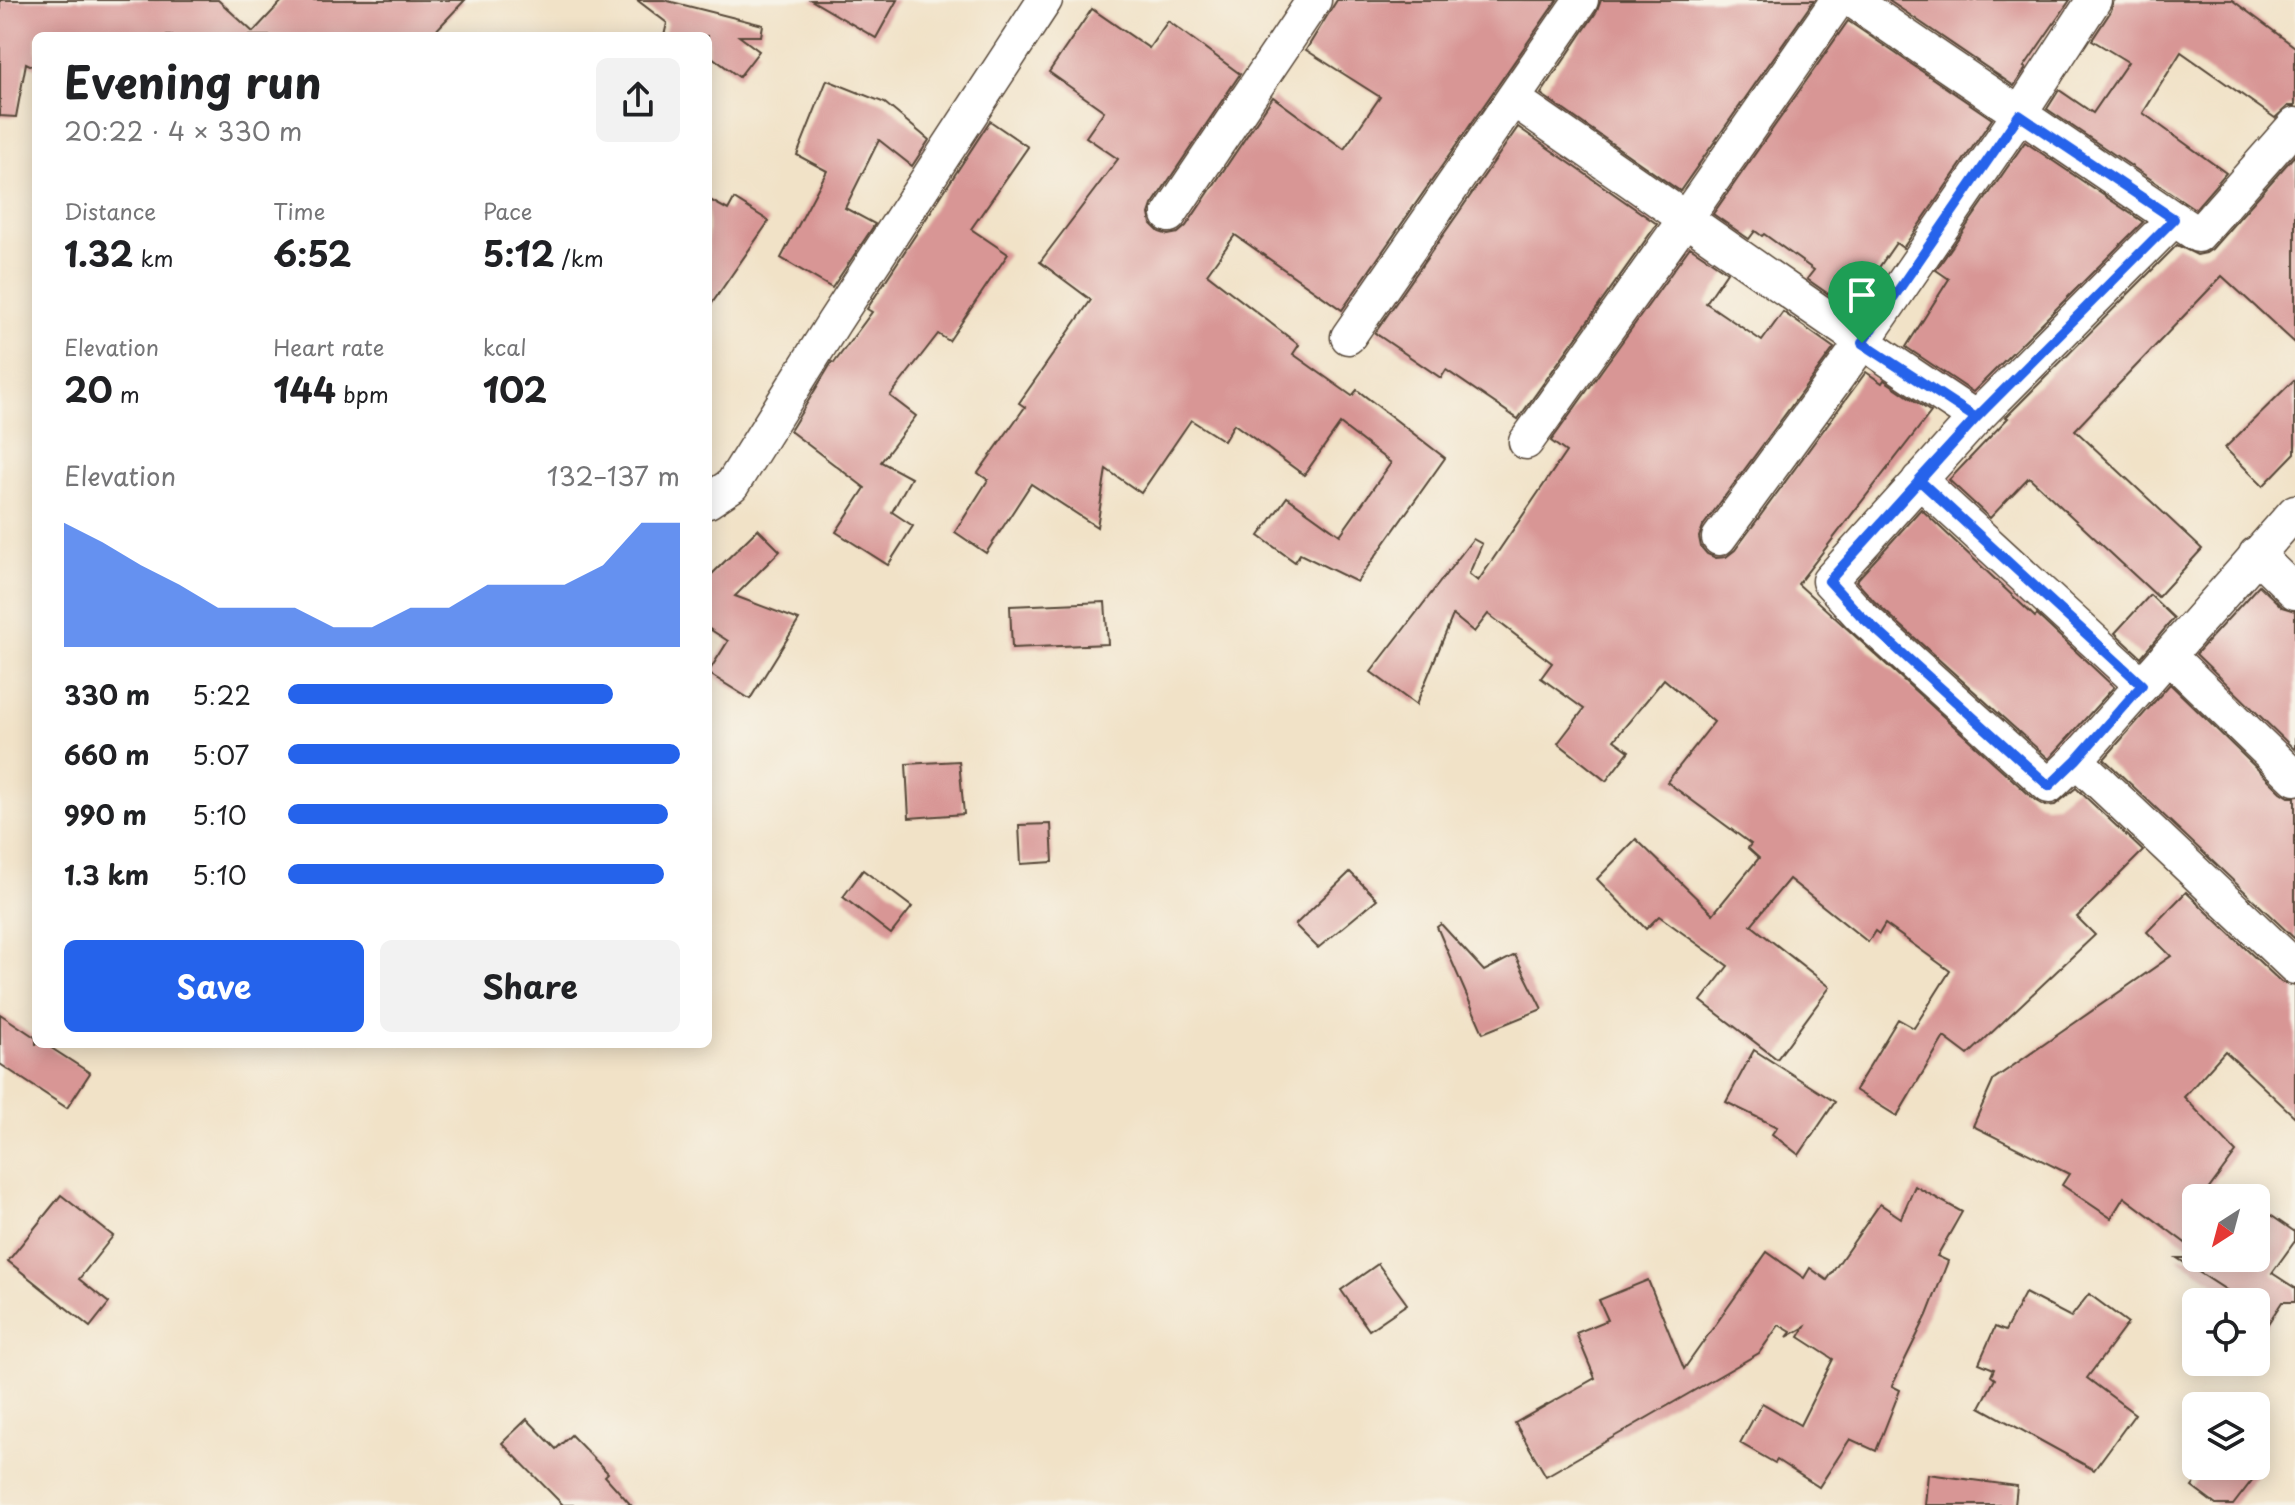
<!DOCTYPE html>
<meta charset="utf-8">
<style>
:root{--surface:#fff;--page:#f2f2f2;--text:#202124;--muted:#757577;--accent:#2563eb}
body{margin:0;font-family:"Playpen Sans",sans-serif;background:var(--page);color:var(--text);height:100vh;display:flex;flex-direction:column;font-size:30px;white-space:nowrap}
*{box-sizing:border-box;margin:0}
p{font-size:26px;color:var(--muted)}
.icon{flex:none;width:44px;height:44px;fill:none;stroke:currentColor;stroke-width:2;stroke-linecap:round;stroke-linejoin:round}
.map{position:relative;flex:1;overflow:hidden}
.sheet{position:absolute;left:32px;top:32px;width:680px;height:1016px;display:flex;flex-direction:column;background:var(--surface);border-radius:12px;box-shadow:0 4px 20px #0003}
.sheet>*{flex:none}
.needle{width:52px;rotate:216deg}
.buttons{position:absolute;left:2182px;top:1184px;display:grid;gap:16px}
.buttons a{display:grid;place-items:center;width:88px;height:88px;border-radius:12px;background:var(--surface);box-shadow:0 4px 20px #0003;font-size:40px}
.pin{position:absolute;display:grid;place-items:center;width:68px;height:68px;color:#fff;margin:-82px -34px;border-radius:50% 50% 50% 0;rotate:-45deg;box-shadow:0 0 8px #0007}
.pin .icon{rotate:45deg}
.round{display:grid;place-items:center;flex:none;width:84px;height:84px;border-radius:12px;background:var(--page)}
.head{display:flex;align-items:center;justify-content:space-between;height:136px;padding:0 32px}
h1{font-size:44px;font-weight:700;line-height:60px}
.figures{display:grid;grid-template-columns:repeat(3,1fr);gap:12px;height:136px;padding:8px 32px}
.figures div{display:grid;align-content:center}
.figures b{font-size:34px;font-weight:700}
.figures small{font-size:22px;font-weight:400}
.figures p{font-size:22px}
.chart{height:224px;padding:16px 32px}
.chart p{display:flex;justify-content:space-between}
.chart svg{width:100%;height:144px;margin-top:8px;fill:var(--accent);opacity:.7}
.cta{display:flex;gap:16px;margin-top:auto;padding:16px 32px}
.cta a{flex:1;height:92px;border-radius:12px;background:var(--accent);color:#fff;font-size:32px;font-weight:700;line-height:92px;text-align:center}
.cta a+a{background:var(--page);color:var(--text)}
ul{padding:0 32px;list-style:none;font-size:26px}
li{display:grid;grid-template-columns:128px 96px 1fr;align-items:center;height:60px}
li i{height:20px;border-radius:10px;background:var(--accent)}
.map>svg:first-child{display:block}
</style>
<div class="map">
<svg width="2295" height="1505" viewBox="0 0 2295 1505">
<rect width="100%" height="100%" fill="#f7f3e8"/>
<filter id="ink" filterUnits="userSpaceOnUse"><feTurbulence type="fractalNoise" baseFrequency=".0125" numOctaves="2"/><feDisplacementMap in="SourceGraphic" scale="16" xChannelSelector="R" yChannelSelector="G"/><feConvolveMatrix kernelMatrix="1 2 1 2 8 2 1 2 1" color-interpolation-filters="sRGB"/></filter>
<filter id="wash" filterUnits="userSpaceOnUse"><feTurbulence type="fractalNoise" baseFrequency=".006" numOctaves="4" result="noise"/><feDisplacementMap in="SourceGraphic" scale="32" xChannelSelector="R" yChannelSelector="G"/><feGaussianBlur stdDeviation="1.8" result="paint"/><feColorMatrix in="noise" values="0 0 0 0 0 0 0 0 0 0 0 0 0 0 0 0 0 1.4 0 .05"/><feComposite in="paint" operator="in"/></filter>
<g filter="url(#wash)">
<rect width="100%" height="100%" fill="#f1e2c7"/>
<g id="blocks">
<g fill="#d89695">
<path d="M0 0H218L253 32 283 0H465L431 36H36V68L26 63 16 117 0 116Z"/>
<path d="M637 0H664L763 25 761 36H739L759 51 739 77 708 54V36H664L667 23Z"/>
<path d="M811 0H897L876 38Z"/>
<path d="M1337 0H1557L1342 310 1235 235 1207 274 1299 345 1293 354 1352 396 1357 390 1445 458 1357 582 1300 554 1295 562 1259 536 1287 497 1340 535 1391 463 1340 424 1304 475 1234 424 1224 441 1191 420 1141 493 1106 469 1097 527 1031 484 986 553 955 532 988 480 978 473 1025 407 1019 403 1091 300 1040 262 1118 159 1086 137 1104 111 1049 72 1092 9 1149 48 1168 21 1240 74 1152 205 1149 214 1151 224 1159 232 1168 235 1178 233 1186 226 1273 97 1344 149 1380 97 1306 50Z"/>
<path d="M1601 0H1814L1680 191 1541 94 1597 11Z"/>
<path d="M1888 0H2070L2024 67 2026 68 2014 86Z"/>
<path d="M2114 0H2232L2295 47V106H2288L2275 118 2181 52 2143 113 2226 173 2195 209 2047 109 2059 90 2093 113 2128 62 2092 40 2111 11Z"/>
<path d="M1848 21 1992 119 1903 248 1896 243 1850 309 1807 279 1814 270 1764 234 1762 236 1755 231 1749 239 1713 214Z"/>
<path d="M827 80 885 103 929 140 912 166 879 140 845 208 875 224 832 288 781 258 827 171 797 155Z"/>
<path d="M990 121 1028 147 971 229 1008 254 949 341 938 334 890 396 916 416 881 462 911 478 892 512 913 526 888 565 836 532 865 488 790 431 832 362 834 363 872 312 867 309Z"/>
<path d="M1518 127 1657 224 1518 419 1446 370 1441 378 1375 333Z"/>
<path d="M2025 142 2143 222 1973 392 1906 347 1949 279 1936 270Z"/>
<path d="M2295 155V343L2222 276 2075 430 2202 549 2158 597 2029 477 1990 518 1949 480 2008 418 2006 417 2177 245 2197 255 2206 253 2212 249Z"/>
<path d="M708 199 728 210 734 199 769 221 708 309Z"/>
<path d="M1690 247 1727 272 1706 303 1762 341 1783 312 1834 348 1703 526 1699 537 1701 547 1707 554 1716 558 1726 557 1735 550 1866 372 1882 383 1884 380 1931 412 1798 584 2036 801 2045 806 2055 805 2076 788 2143 851 2077 917 2095 935 1968 1055 1944 1037 1897 1116 1855 1090 1898 1019 1914 1028 1950 971 1885 924 1879 934 1875 931 1868 942 1789 879 1751 925 1830 987 1777 1059 1701 1001 1728 966 1659 916 1646 929 1597 879 1636 839 1713 914 1759 858 1748 848 1751 844 1667 782 1714 722 1664 679 1614 740 1629 751 1606 781 1558 743 1584 709 1541 678 1552 663 1488 614 1474 632 1453 615 1416 705 1371 672 1473 539 1482 544 1469 574 1478 581 1566 452 1551 441Z"/>
<path d="M2295 379V453L2263 486 2225 448Z"/>
<path d="M1921 509 2035 617 2037 615 2114 687 2049 759 1874 601 1856 581Z"/>
<path d="M758 529 780 551 735 596 799 620 750 699 708 673 728 641 708 628V578Z"/>
<path d="M2259 585 2282 607 2295 611V750L2196 654Z"/>
<path d="M2150 595 2174 618 2141 657 2115 633Z"/>
<path d="M1105 602 1108 644 1012 648 1010 606Z"/>
<path d="M2170 684 2281 792 2289 797H2295V939L2104 759Z"/>
<path d="M959 761 964 814 909 818 906 764Z"/>
<path d="M1051 824 1053 862 1021 864 1019 825Z"/>
<path d="M863 870 912 907 891 934 843 897Z"/>
<path d="M1350 872 1377 899 1318 948 1295 925Z"/>
<path d="M2186 892 2281 982 2295 986V1117L2225 1051 2184 1097 2236 1152 2202 1198H2196V1251L2124 1197 2111 1218 2062 1185 2069 1174 1973 1126 1994 1079 2171 956 2147 932Z"/>
<path d="M1441 924 1484 971 1515 955 1542 1009 1483 1033 1437 927Z"/>
<path d="M0 1014 36 1038V1044H45L90 1073 67 1108 0 1064Z"/>
<path d="M1754 1050 1835 1102 1799 1155 1772 1134 1777 1127 1726 1102Z"/>
<path d="M1915 1186 1962 1212 1937 1256 1948 1261 1927 1315 1892 1386 1900 1390 1876 1451 1850 1439 1819 1487 1777 1460 1775 1463 1740 1443 1762 1403 1800 1425 1833 1359 1799 1337 1805 1327 1787 1337 1791 1332 1779 1325 1759 1353 1546 1476 1515 1423 1595 1378 1576 1333 1608 1320 1599 1300 1648 1280 1684 1369 1767 1252 1804 1278 1810 1268 1827 1280 1880 1204 1901 1218Z"/>
<path d="M61 1195 113 1236 79 1279 109 1303 90 1327 8 1261Z"/>
<path d="M2256 1205 2295 1232V1241L2272 1273 2295 1288V1302H2282L2256 1342V1302H2245L2177 1258H2256Z"/>
<path d="M1378 1264 1407 1304 1369 1330 1341 1290Z"/>
<path d="M2025 1293 2071 1317 2089 1294 2128 1323 2087 1378 2135 1414 2094 1470 1980 1407 1995 1379 1991 1376 1994 1369 1979 1363 1995 1327 2005 1331Z"/>
<path d="M527 1419 556 1449 571 1435 608 1473 605 1476 631 1505H563L502 1443Z"/>
<path d="M2208 1466H2263L2233 1505H2216L2192 1487Z"/>
<path d="M1928 1474 2017 1486 2015 1505H1925Z"/>
</g>
</g>
</g>
<g filter="url(#ink)">
<use href="#blocks" fill-opacity="0" stroke="#564637" stroke-width="2"/>
<g fill="none" stroke-linecap="round" stroke-linejoin="round">
<defs>
<g id="street">
<path d="M1852 0 2174 219"/>
<path d="M1513 99C1668 205 1819 315 1976 418L2174 219 2198 235 2295 125"/>
<path d="M1169 215 1314 0"/>
<path d="M1348 337 1581 0"/>
<path d="M1976 418 1829 581 1860 615 2049 786 2076 760"/>
<path d="M1526 442 1686 218 1838 0"/>
<path d="M1919 480 2142 685"/>
<path d="M708 501 732 485 834 322 1045 0"/>
<path d="M2295 512 2076 760 2295 967"/>
<path d="M1719 538 1862 343 2019 115 2094 0"/>
<path d="M2256 554 2295 592"/>
<path d="M2168 655 2295 778"/>
</g>
</defs>
<use href="#street" stroke="#564637" stroke-width="37"/>
<use href="#street" stroke="#fff" stroke-width="34"/>
</g>
</g>
<g fill="none" stroke-linecap="round" stroke-linejoin="round" filter="url(#ink)">
<defs>
<path id="route" d="M1862 343 1976 418 1829 581 1860 615 2049 786 2076 760 2142 685 1919 480 1976 418 2174 219 2019 115 1862 343"/>
</defs>
<use href="#route" stroke="#fff" stroke-width="16"/>
<use href="#route" stroke="#2563eb" stroke-width="10"/>
</g>
</svg>
<div class="buttons">
<a><svg class="needle" viewBox="-14 -14 28 28"><path d="M0-13l5 13h-10z" fill="#e53935"/><path d="M0 13l5-13h-10z" fill="#757577"/></svg></a>
<a><svg class="icon" aria-label="locate" viewBox="0 0 24 24"><circle cx="12" cy="12" r="6"/><path d="M12 2v4M12 18v4M2 12h4M18 12h4"/></svg></a>
<a><svg class="icon" aria-label="layers" viewBox="0 0 24 24"><path d="M12 4l9 5-9 5-9-5zM3 14l9 5 9-5"/></svg></a>
</div>
<div class="pin" style="left:1862px;top:343px;background:#1e9e55"><svg class="icon" aria-label="arrive" viewBox="0 0 24 24"><path d="M6 21V4h12l-3 4 3 4H6"/></svg></div>
<section class="sheet">
<div class="head"><div><h1>Evening run</h1><p>20:22 · 4 × 330 m</p></div><a class="round"><svg class="icon" aria-label="share" viewBox="0 0 24 24"><path d="M12 15V3M7 8l5-5 5 5M5 13v7h14v-7"/></svg></a></div>
<div class="figures">
<div><p>Distance</p><b>1.32<small> km</small></b></div>
<div><p>Time</p><b>6:52</b></div>
<div><p>Pace</p><b>5:12<small> /km</small></b></div>
</div>
<div class="figures">
<div><p>Elevation</p><b>20<small> m</small></b></div>
<div><p>Heart rate</p><b>144<small> bpm</small></b></div>
<div><p>kcal</p><b>102</b></div>
</div>
<div class="chart"><p><span>Elevation</span>132–137 m</p>
<svg viewBox="0 0 160 44" preserveAspectRatio="none"><path d="M0 44V6L10 12L20 19L30 25L40 32L50 32L60 32L70 38L80 38L90 32L100 32L110 25L120 25L130 25L140 19L150 6L160 6V44z"/></svg>
</div>
<ul>
<li><b>330 m</b>5:22<i style="width:83%"></i></li>
<li><b>660 m</b>5:07<i style="width:100%"></i></li>
<li><b>990 m</b>5:10<i style="width:97%"></i></li>
<li><b>1.3 km</b>5:10<i style="width:96%"></i></li>
</ul>
<div class="cta"><a>Save</a><a>Share</a></div>
</section>
</div>
